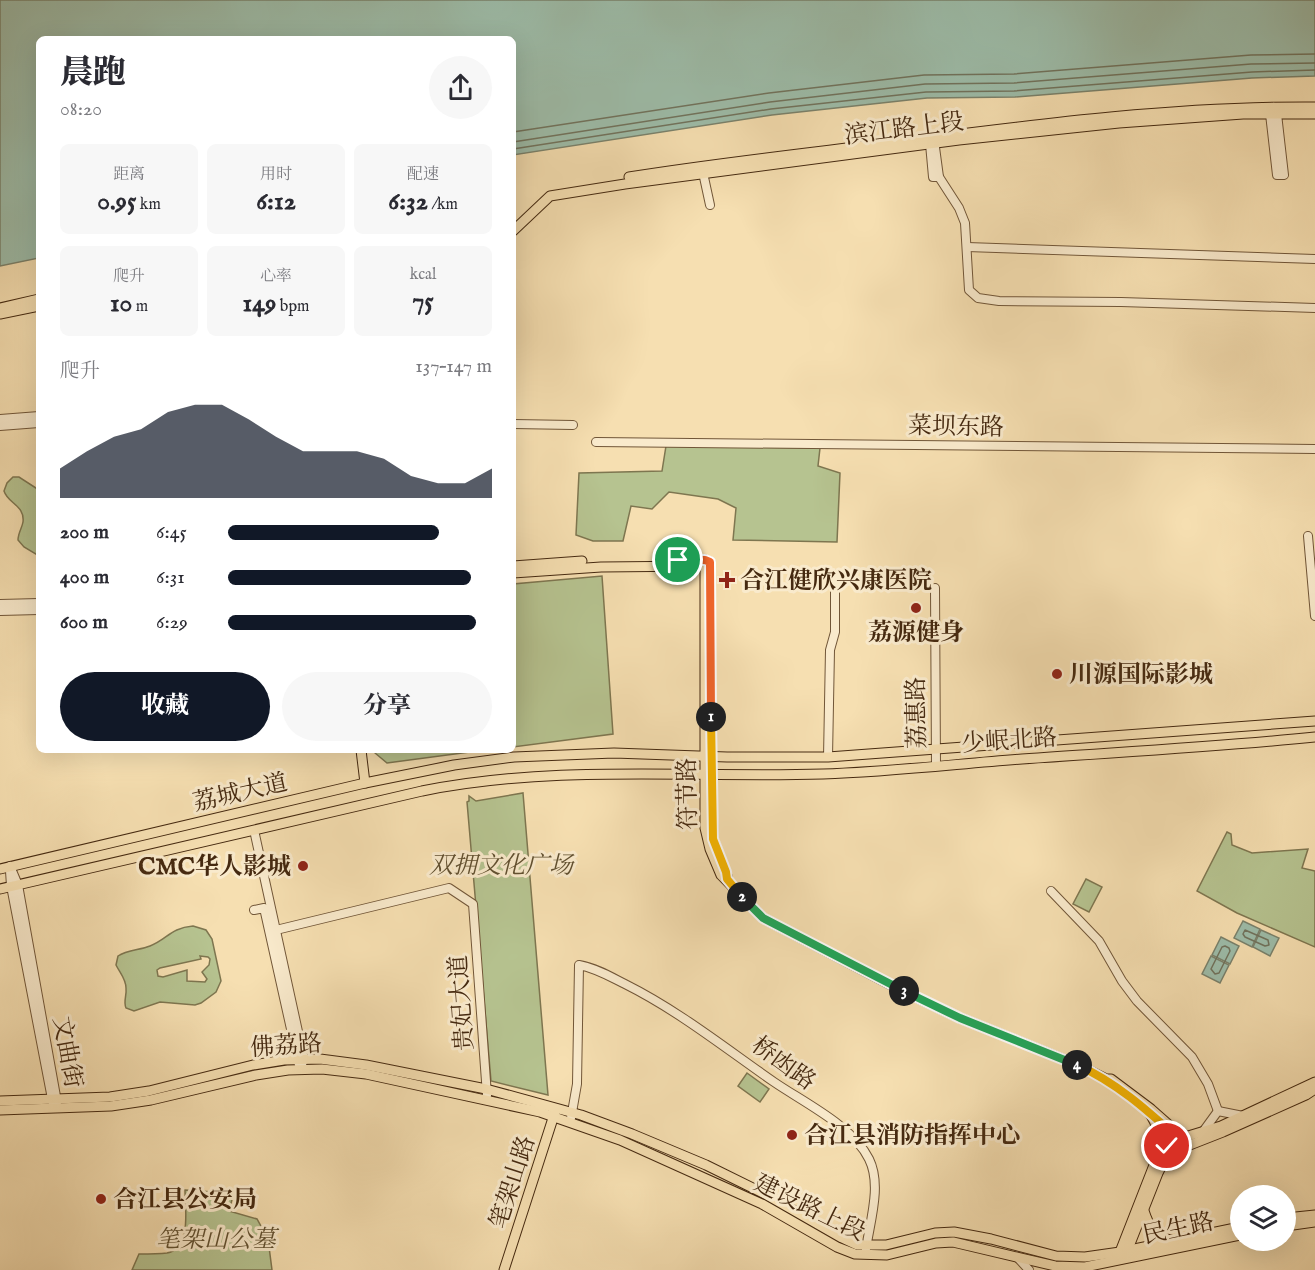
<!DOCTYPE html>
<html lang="zh">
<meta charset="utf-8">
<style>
:root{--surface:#fff;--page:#f7f7f7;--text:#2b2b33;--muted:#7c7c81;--accent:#111827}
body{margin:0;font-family:"IM FELL English","Noto Serif SC",serif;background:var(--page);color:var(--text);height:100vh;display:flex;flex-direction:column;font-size:22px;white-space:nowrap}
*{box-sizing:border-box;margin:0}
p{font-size:20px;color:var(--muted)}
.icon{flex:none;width:33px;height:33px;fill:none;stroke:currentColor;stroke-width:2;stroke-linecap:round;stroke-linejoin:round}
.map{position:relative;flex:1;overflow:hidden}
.sheet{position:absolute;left:36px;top:36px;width:480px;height:717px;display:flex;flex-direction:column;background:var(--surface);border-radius:9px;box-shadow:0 6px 24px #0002}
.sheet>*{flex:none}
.fabs{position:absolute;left:1230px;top:1185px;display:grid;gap:12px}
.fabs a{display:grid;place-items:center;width:66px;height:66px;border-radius:50%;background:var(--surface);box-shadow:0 6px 24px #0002;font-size:30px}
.pin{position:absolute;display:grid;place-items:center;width:51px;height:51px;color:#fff;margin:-26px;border:3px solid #fff;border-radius:50%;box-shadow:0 2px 6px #0007}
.km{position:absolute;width:30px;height:30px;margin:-15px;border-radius:50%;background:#222;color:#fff;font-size:16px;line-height:30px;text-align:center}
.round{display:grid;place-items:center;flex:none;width:63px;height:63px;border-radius:32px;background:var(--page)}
.headline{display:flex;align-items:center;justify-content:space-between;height:102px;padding:0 24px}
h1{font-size:33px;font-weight:800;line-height:45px}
.stats{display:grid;grid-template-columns:repeat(3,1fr);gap:9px;height:102px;padding:6px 24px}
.stats div{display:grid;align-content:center;border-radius:9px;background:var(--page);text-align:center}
.stats b{font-size:26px;font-weight:800}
.stats small{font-size:16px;font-weight:400}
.stats p{font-size:16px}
.chart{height:168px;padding:12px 24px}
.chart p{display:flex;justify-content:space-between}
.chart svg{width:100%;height:108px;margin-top:6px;fill:var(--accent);opacity:.7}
.primary-button{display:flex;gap:12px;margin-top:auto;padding:12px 24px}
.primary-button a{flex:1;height:69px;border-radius:36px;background:var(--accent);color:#fff;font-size:24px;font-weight:800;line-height:69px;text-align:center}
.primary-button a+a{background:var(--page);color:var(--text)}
ul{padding:0 24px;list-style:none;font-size:20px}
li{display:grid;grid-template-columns:96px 72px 1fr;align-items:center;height:45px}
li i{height:15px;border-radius:8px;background:var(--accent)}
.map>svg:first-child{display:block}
</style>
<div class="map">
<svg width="1315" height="1270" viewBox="0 0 1315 1270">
<rect width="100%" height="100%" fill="#f6dfb1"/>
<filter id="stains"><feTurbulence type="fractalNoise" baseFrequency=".00333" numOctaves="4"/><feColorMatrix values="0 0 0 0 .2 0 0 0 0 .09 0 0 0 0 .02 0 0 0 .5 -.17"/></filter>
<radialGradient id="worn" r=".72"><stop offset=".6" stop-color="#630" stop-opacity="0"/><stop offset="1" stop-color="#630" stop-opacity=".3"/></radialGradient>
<g fill="#b6c390" stroke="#7e7650" stroke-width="1.5" fill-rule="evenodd">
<path d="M666 446 820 448 818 466 840 473 837 542 733 540 736 508 718 499 669 492 652 509 631 506 623 541H593L576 535 579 473 662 471Z"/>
<path d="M13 477H19L39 490V556L24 547 18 540C18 533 22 528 23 522 25 505 8 504 4 491L7 483Z"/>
<path d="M602 576 613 734 513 747V584Z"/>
<path d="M375 750H485L387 763 375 753Z"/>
<path d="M523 793 548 1095 491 1081 467 802 469 801V796L476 801Z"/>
<path d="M1227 832 1231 834 1232 845 1252 853 1308 849 1302 868 1315 871V947L1237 913 1197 891Z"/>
<path d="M1086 879 1102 887 1089 912 1073 904Z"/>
<path d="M193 926 206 930 212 939 221 981 216 992 201 1003 195 1005 160 1002 134 1011 126 1008C123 1001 127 996 126 988 126 979 120 973 116 965L118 956C127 950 140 950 150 946 168 939 170 928 193 926ZM200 956 208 957 210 959 209 965 202 972 207 979 205 982 187 981V970L163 977 158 976 157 970 160 968 201 959Z"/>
<path d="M747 1073 769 1089 760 1102 738 1086Z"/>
<path d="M185 1190 213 1192 214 1190 234 1192 229 1211 257 1219 268 1239 272 1270H132L139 1254C148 1254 158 1254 167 1253 192 1248 185 1208 185 1190Z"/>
</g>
<g fill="#9dbdaa" stroke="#7a826c" stroke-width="1.5">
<path d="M0 0H1315V76L1252 78 1015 97 927 98 772 115 513 155V39H39V258L0 266Z"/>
<path d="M1243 921 1260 929 1252 947 1234 938Z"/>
<path d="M1261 930 1279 938 1270 956 1253 947Z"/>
<path d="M1221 937 1239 946 1230 964 1212 955Z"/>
<path d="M1211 956 1229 965 1220 983 1202 974Z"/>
</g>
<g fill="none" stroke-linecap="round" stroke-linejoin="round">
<g stroke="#71735d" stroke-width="1.5">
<path d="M513 132 769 93 924 75 1014 74 1251 55 1315 54"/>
<path d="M513 142 770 102 925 84 1014 83 1251 64 1315 63"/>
<path d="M513 149 771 109 926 92 1014 91 1252 72 1315 70"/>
<path d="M1245 930 1268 940 1269 945 1265 946 1245 937 1243 934Z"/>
<path d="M1225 946 1229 948 1230 951 1219 973 1215 974 1211 969 1222 947Z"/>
</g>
<defs>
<g id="minor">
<path d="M1274 107 1277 114 1284 175H1277L1270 114Z"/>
<path d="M932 138 930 144 933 177H939L959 208 965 223 969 290 978 298 999 301 1121 302 1315 308"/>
<path d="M934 140 939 177"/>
<path d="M702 168 710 205"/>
<path d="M967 247 1315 259"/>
<path d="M0 419 39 416"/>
<path d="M513 424 573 425"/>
<path d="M0 426 39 423"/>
<path d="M596 442 1315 449"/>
<path d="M1308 536 1315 616"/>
<path d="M935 588 936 765"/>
<path d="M0 604 39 603"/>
<path d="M0 611 39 610"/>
<path d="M828 757 830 650 835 632V574"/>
<path d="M254 830 304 1059 300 1070"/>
<path d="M10 866 18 885 57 1102"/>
<path d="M10 871 11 886 53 1104"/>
<path d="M1051 891 1099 941 1122 981 1137 1001 1192 1057 1208 1084 1218 1111"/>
<path d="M254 910 264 908 299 1065"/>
<path d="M276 930 449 888 473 904 487 1095"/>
<path d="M1218 1111 1243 1116"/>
<path d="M571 1118 577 1084 579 965C596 968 611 977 625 984 679 1011 725 1048 774 1082 803 1102 853 1126 869 1159 882 1185 870 1221 866 1249"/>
<path d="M1202 1133 1218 1111"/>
<path d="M1017 1257 1029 1270"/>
</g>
<g id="major">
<path d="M629 177C723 162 818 152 912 140 1046 123 1180 106 1315 107"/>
<path d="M513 231 550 196 625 184 959 140 1119 123 1243 114H1315"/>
<path d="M0 308 39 299"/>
<path d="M0 314 39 306"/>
<path d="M659 560H705L710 562"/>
<path d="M705 560V828L710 849 721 875 763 918 895 987 960 1018 1080 1066 1106 1079H1111L1151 1109 1185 1139 1188 1144"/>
<path d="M513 566 582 561"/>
<path d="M513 573 601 567 705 566 708 564"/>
<path d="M361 750 365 783"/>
<path d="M711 755 713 839 727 876"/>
<path d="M0 869 365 783 454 765 514 757 614 753 727 757H828L1315 721"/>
<path d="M0 889 422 791C555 764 689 778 823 774 889 772 956 764 1022 759 1119 752 1218 747 1315 737"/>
<path d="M0 1101 110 1097 149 1091 253 1065 284 1060 320 1059 366 1065 486 1089 581 1115 632 1134 706 1165 767 1195 842 1238 857 1245H886L935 1233 954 1232 991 1239 1056 1256 1085 1257 1120 1252 1240 1227"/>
<path d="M0 1110 111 1106 151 1100 256 1075 288 1070 322 1069 366 1074 540 1112 620 1140 762 1204 837 1247 855 1254 887 1255 936 1243 953 1242 1055 1266 1085 1267 1240 1235"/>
<path d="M1148 1111C1158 1125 1162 1138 1158 1154"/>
<path d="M1144 1211C1149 1226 1154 1237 1171 1240"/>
<path d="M1286 1218 1315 1215"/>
<path d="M1286 1226 1315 1222"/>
<path d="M1121 1254 1120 1252 1156 1160 1167 1146 1175 1140 1221 1126 1315 1082"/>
<path d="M1126 1254 1158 1173 1165 1159 1172 1152 1223 1132 1306 1095 1315 1089"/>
<path d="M504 1270 555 1112"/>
</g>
</defs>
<use href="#minor" stroke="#715638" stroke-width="10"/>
<use href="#major" stroke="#452910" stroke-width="11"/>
<use href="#minor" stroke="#f9eacc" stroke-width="8"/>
<use href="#major" stroke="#f6dfb1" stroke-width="9"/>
</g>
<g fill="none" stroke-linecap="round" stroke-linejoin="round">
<defs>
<path id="split-1" d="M678 560H705L710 562 711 717"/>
<path id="split-2" d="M711 717 713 839 726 872 727 879 742 897"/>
<path id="split-3" d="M742 897 763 918 904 991"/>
<path id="split-4" d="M904 991 960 1018 1077 1065"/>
<path id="split-5" d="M1077 1065C1116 1082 1148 1111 1179 1139L1167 1146"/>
</defs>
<use href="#split-1" stroke="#fff" stroke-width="12"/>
<use href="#split-2" stroke="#fff" stroke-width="12"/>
<use href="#split-3" stroke="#fff" stroke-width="12"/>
<use href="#split-4" stroke="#fff" stroke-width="12"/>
<use href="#split-5" stroke="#fff" stroke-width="12"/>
<use href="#split-1" stroke="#f0652b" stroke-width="8"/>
<use href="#split-2" stroke="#f5b400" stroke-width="8"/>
<use href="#split-3" stroke="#22a559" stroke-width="8"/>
<use href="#split-4" stroke="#22a559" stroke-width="8"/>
<use href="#split-5" stroke="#f5b400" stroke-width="8"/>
</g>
<g fill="#8f2418" stroke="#f9eacc" stroke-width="2">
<path d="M724 571h6v6h6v6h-6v6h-6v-6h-6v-6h6z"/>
<circle cx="916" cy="608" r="6"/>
<circle cx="1057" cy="674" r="6"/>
<circle cx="303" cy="866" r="6"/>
<circle cx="792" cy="1135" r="6"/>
<circle cx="101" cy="1199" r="6"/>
</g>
<g text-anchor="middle" stroke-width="6" stroke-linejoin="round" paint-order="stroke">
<g font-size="24" fill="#452910" stroke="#f9eacc">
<text transform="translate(904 128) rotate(-7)" y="8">滨江路上段</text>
<text transform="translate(956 426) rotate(1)" y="8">菜坝东路</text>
<text transform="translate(916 713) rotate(-91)" y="8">荔惠路</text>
<text transform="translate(1009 740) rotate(-4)" y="8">少岷北路</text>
<text transform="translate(240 792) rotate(-13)" y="8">荔城大道</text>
<text transform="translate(687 794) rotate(-91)" y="8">符节路</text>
<text transform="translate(461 1003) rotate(-94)" y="8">贵妃大道</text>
<text transform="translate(286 1045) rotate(-4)" y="8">佛荔路</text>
<text transform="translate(68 1052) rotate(80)" y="8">文曲街</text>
<text transform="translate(784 1063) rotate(36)" y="8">桥凼路</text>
<text transform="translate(512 1182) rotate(-72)" y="8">笔架山路</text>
<text transform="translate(810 1207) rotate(26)" y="8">建设路上段</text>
<text transform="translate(1178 1228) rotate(-12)" y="8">民生路</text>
</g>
<g font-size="24" font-weight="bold" fill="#452910" stroke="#f9eacc" text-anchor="start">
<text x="740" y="588">合江健欣兴康医院</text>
<text x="916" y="640" text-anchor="middle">荔源健身</text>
<text x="1069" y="682">川源国际影城</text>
<text x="291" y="874" text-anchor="end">CMC华人影城</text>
<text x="804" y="1143">合江县消防指挥中心</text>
<text x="113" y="1207">合江县公安局</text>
</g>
<g font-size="24" font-style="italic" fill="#615030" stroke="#f9eacc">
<text x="501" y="873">双拥文化广场</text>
<text x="216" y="1247">笔架山公墓</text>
</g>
</g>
<rect width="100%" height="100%" filter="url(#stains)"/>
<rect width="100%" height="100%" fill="url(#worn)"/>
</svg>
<div class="fabs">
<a><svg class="icon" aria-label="layers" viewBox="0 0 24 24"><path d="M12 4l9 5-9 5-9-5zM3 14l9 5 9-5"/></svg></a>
</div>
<div class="pin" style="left:678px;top:560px;background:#1e9e55"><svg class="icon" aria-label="arrive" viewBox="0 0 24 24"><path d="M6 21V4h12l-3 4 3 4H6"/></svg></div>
<div class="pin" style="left:1167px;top:1146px;background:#d93025"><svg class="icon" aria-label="check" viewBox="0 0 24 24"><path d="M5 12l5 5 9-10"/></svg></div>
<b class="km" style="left:711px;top:717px">1</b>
<b class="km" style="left:742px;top:897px">2</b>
<b class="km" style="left:904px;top:991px">3</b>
<b class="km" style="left:1077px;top:1065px">4</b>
<section class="sheet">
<div class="headline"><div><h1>晨跑</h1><p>08:20</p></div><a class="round"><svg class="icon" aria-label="share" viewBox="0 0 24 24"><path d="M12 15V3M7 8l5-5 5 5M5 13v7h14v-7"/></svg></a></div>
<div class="stats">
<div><p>距离</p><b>0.95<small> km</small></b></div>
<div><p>用时</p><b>6:12</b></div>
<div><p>配速</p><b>6:32<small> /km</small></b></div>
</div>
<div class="stats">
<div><p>爬升</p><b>10<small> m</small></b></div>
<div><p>心率</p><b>149<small> bpm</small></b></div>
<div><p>kcal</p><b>75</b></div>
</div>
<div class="chart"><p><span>爬升</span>137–147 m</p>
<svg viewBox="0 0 160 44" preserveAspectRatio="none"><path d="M0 44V32L10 25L20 19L30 16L40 9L50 6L60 6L70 12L80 19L90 25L100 25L110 25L120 28L130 35L140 38L150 38L160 32V44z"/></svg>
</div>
<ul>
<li><b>200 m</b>6:45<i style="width:80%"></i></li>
<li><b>400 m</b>6:31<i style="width:92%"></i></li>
<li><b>600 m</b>6:29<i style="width:94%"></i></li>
</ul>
<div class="primary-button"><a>收藏</a><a>分享</a></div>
</section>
</div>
